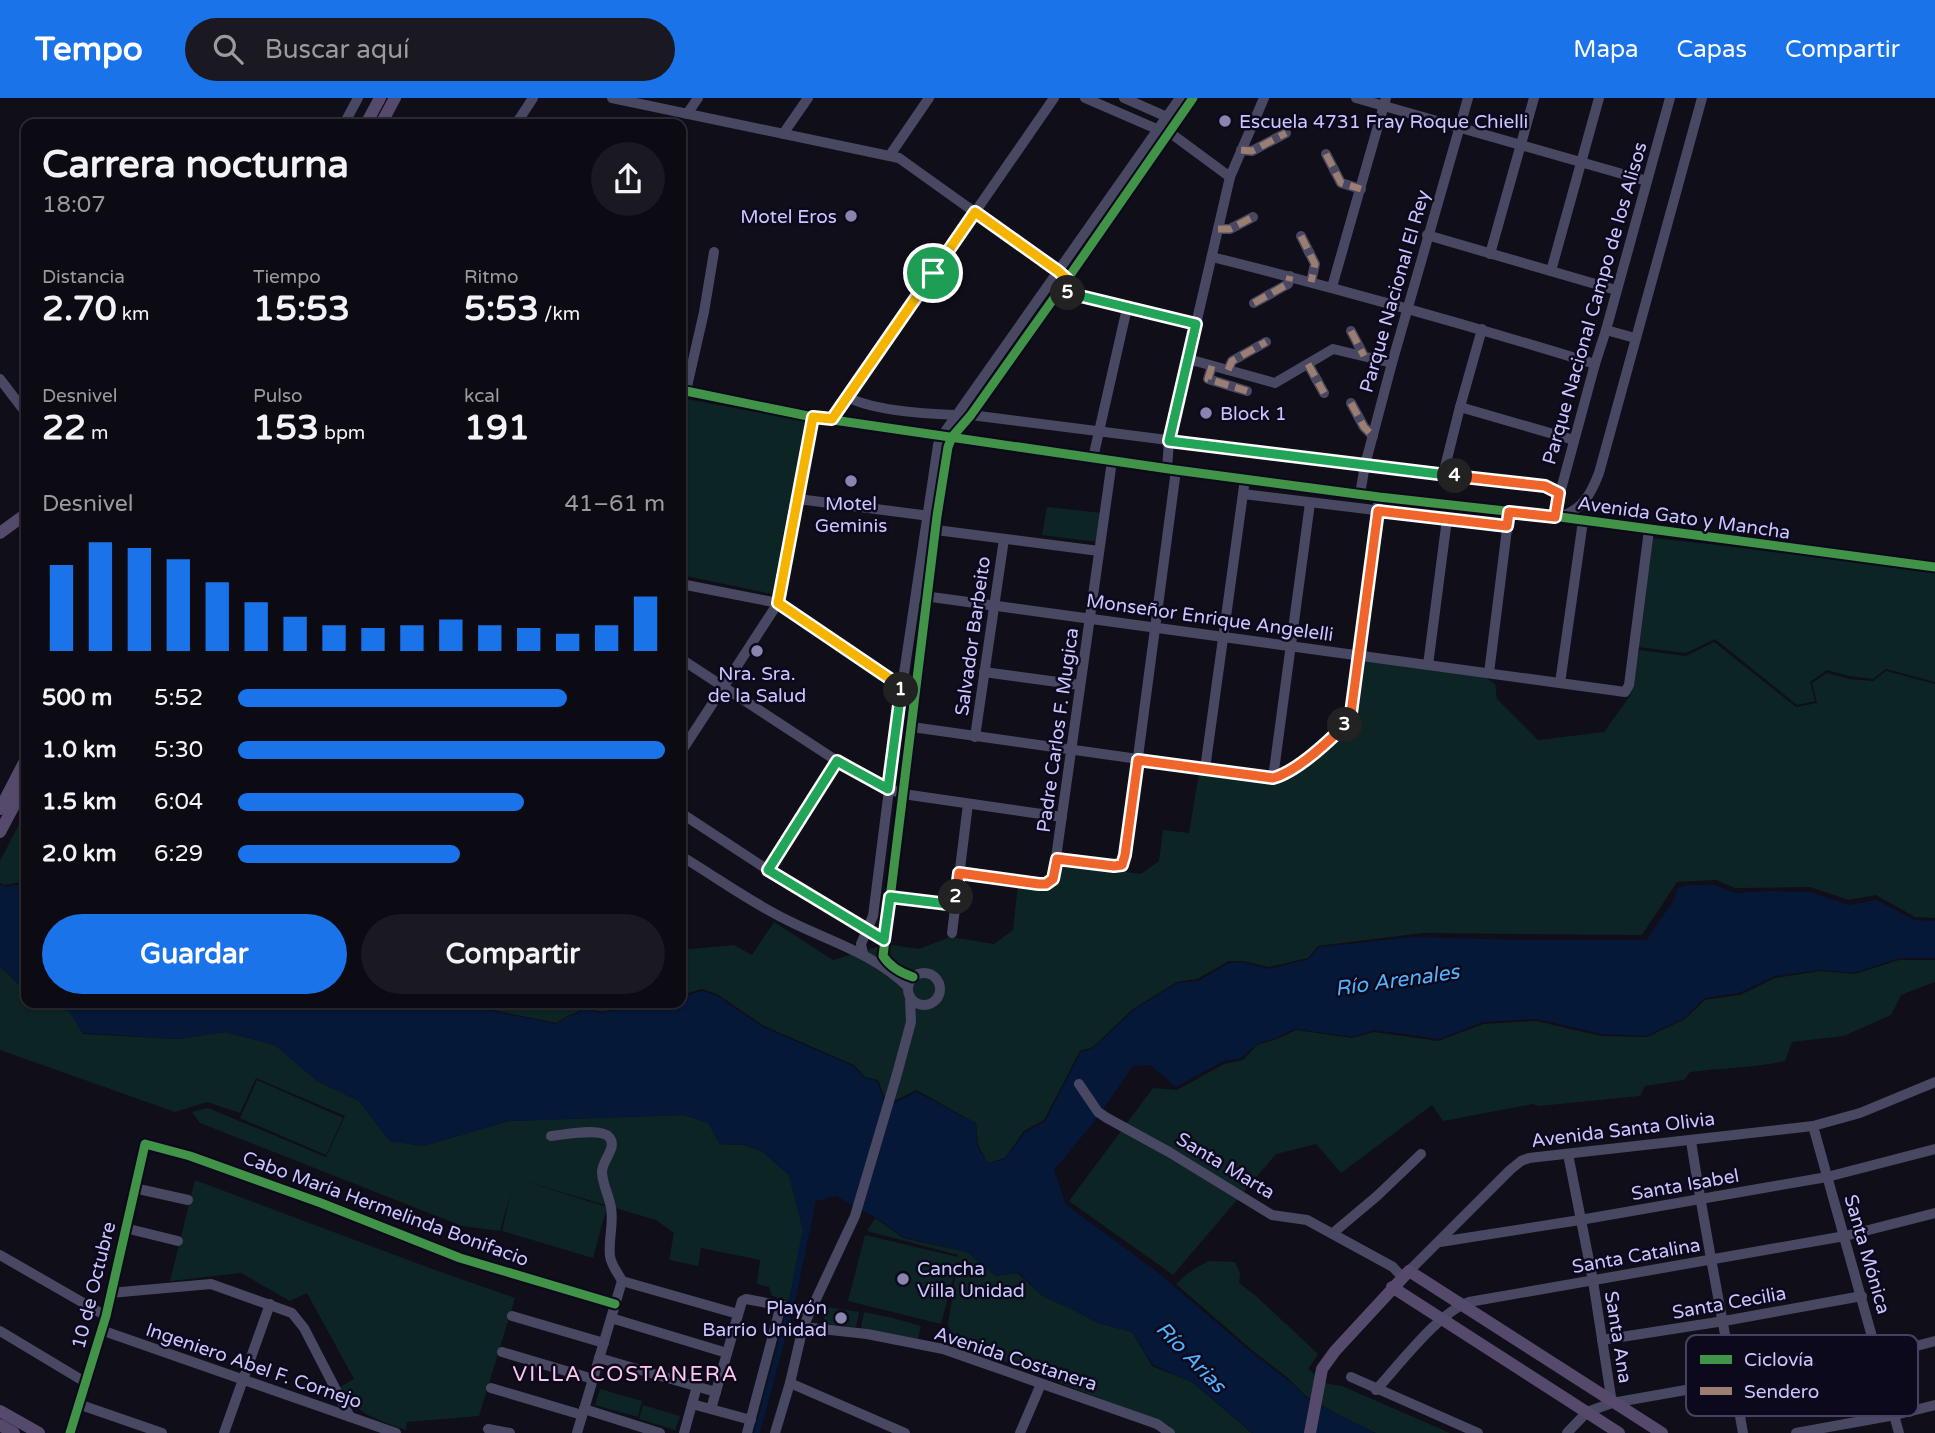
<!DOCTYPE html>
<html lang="es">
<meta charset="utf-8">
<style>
:root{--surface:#0c0a12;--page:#1a1820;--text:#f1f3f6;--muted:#9a9a9f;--line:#2c2b32;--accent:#1a73e8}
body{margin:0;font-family:"Varela Round",sans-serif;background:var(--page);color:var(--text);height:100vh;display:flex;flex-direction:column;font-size:26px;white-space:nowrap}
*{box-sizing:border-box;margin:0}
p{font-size:23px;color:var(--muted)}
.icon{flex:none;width:38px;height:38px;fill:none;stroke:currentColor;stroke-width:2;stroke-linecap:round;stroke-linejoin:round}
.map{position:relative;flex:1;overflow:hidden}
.side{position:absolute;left:21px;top:21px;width:665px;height:889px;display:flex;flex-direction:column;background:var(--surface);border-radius:14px;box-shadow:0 2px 5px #0004,0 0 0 2px var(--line)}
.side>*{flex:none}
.pin{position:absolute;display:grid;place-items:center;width:60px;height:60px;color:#fff;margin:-30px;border:4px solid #fff;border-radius:50%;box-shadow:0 2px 7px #0007}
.km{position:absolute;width:35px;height:35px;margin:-18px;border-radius:50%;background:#222;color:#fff;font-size:19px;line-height:35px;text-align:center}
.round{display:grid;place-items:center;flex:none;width:74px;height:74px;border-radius:37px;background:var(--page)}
.summary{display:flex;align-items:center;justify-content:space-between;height:119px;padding:0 21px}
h1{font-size:38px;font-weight:700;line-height:52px}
.metrics{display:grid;grid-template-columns:repeat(3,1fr);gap:10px;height:119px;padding:7px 21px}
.metrics div{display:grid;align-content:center}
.metrics b{font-size:35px;font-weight:700}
.metrics small{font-size:19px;font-weight:400}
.metrics p{font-size:19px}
.chart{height:196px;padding:14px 21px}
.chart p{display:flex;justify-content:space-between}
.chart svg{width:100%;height:126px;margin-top:7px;stroke:var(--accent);stroke-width:6}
.primary-button{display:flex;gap:14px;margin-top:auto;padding:14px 21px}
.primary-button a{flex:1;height:80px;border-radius:42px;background:var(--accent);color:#fff;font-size:28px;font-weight:700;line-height:80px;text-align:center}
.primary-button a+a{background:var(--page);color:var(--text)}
ul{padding:0 21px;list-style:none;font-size:23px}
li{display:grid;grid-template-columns:112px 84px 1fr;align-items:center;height:52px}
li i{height:18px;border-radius:9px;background:var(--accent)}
header{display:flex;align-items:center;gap:42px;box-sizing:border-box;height:98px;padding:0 35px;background:var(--accent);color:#fff}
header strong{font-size:33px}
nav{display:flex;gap:38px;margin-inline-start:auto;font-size:24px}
.search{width:490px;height:63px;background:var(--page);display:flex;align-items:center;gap:18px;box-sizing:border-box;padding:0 24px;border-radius:38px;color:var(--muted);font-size:26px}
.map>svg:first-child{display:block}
</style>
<header>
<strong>Tempo</strong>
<div class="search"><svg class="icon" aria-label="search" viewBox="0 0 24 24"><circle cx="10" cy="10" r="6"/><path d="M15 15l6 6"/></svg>Buscar aquí</div>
<nav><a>Mapa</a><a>Capas</a><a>Compartir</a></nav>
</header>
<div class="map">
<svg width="1935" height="1335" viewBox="0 0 1935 1335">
<rect width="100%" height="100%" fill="#100e18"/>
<g fill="#0d2424">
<path d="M681 300 805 323 772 496 681 477Z"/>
<path d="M1047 409 1102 415 1098 444 1042 437Z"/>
<path d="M1652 440 1765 452 1935 473V584L1886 571 1873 581 1849 578 1827 572 1810 584 1815 603 1797 607 1715 541 1686 555 1638 549Z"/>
<path d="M1714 544 1796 609 1817 605 1812 585 1827 575 1849 581 1873 583 1886 573 1935 586V820L1915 819 1876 797 1849 802 1810 789 1735 790 1716 782 1677 784 1642 837 1423 835 1318 848 1308 860 1269 869 1243 863H1229L1197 881 1177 884 1133 911 1093 949 1080 953 1044 1022 1024 1033 1005 1060 988 1065 978 1047 976 1025C955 1015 937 1002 916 992L896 1002 885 1000 878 982 865 979 854 967 764 928 717 896 702 891 681 897V852L734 847 752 857 774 824 833 862 886 846 919 851 950 839 994 846 1013 832 1018 787 1041 791 1057 783 1060 765 1141 776 1159 763 1163 732 1189 735 1199 675 1271 685 1296 676 1350 629 1355 615 1362 561 1483 578 1495 586 1497 601 1538 642 1604 634 1630 598 1639 552 1686 558Z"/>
<path d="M26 713V783L5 787 0 785V763Z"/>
<path d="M1899 862H1935V884L1901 897 1891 917 1844 938 1792 944 1785 963C1754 970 1722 970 1690 974L1684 982 1645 988 1640 998 1539 1008 1533 1006 1443 1023 1432 1007 1341 1075 1316 1046 1276 1056 1173 1177 1069 1103 1153 990 1177 992 1224 966 1243 962 1257 947 1277 941 1296 932 1352 940 1374 934 1438 943 1483 926 1536 923 1601 938 1647 939 1685 921 1705 902 1740 897 1775 880 1821 873 1855 876Z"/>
<path d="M0 869C11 878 26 890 26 905H45L70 914 83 936 178 941 225 934 275 947 317 983 359 1003 390 1043 423 1048 509 1023 684 1017 708 1025 720 1046 743 1047 762 1053 789 1077 803 1132 789 1203 772 1198 769 1189 757 1186 760 1162 701 1150 698 1168 669 1162 674 1135 656 1122 514 1080 607 1109 593 1160 502 1133 511 1094 500 1133 462 1128 200 1025 192 1014 208 1010 326 1059 345 1018 256 980 240 1015 207 1004 175 1014 0 952Z"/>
<path d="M466 905H649L602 914 583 910C574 918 566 916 557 925L472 908Z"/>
<path d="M257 982 343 1020 326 1057 240 1020Z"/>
<path d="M195 1082 435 1172 515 1200 479 1318 407 1324 406 1332C378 1322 355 1316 340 1289L354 1281 307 1195 290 1203 241 1175 170 1183Z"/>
<path d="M875 1120 903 1140 967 1154 996 1178 1017 1175 1044 1199 1068 1209 1098 1225 1132 1234 1152 1268 1192 1284 1252 1335H1174L1169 1327 970 1250 951 1234 948 1227 957 1166 941 1226 848 1203 865 1137 958 1159V1157L867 1133Z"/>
<path d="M1208 1163 1235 1164 1240 1175 1239 1185 1256 1198 1318 1256 1308 1271 1328 1286 1342 1288 1450 1335H1376L1341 1318 1306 1298 1288 1280 1253 1253 1176 1186 1188 1175Z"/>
<path d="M826 1209 859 1214 856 1229 823 1226Z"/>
<path d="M864 1214 893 1220 921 1228 918 1241 903 1240 861 1230Z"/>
<path d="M600 1291 642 1303 638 1319 595 1307Z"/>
<path d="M643 1307 680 1318 675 1332 639 1321Z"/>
</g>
<g fill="#051838">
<path d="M26 785V896L12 878 0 869V787L6 789Z"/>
<path d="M1687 787H1715L1735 795 1768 793 1810 794 1849 807 1877 802 1914 822 1935 823V860H1900L1854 875 1821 872 1775 878 1739 895 1704 900 1683 921 1646 938 1601 936 1537 921 1483 924 1439 941 1374 932 1352 939 1295 931 1276 940 1257 946 1241 960 1224 963 1176 989 1150 967 1133 968 1095 1023 1054 1072 1066 1107 1155 1172 1251 1254 1288 1282 1308 1301 1375 1335H1253L1192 1284 1153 1267 1132 1234 1098 1225 1068 1209 1044 1199 1018 1174 996 1178 967 1154 903 1139 875 1119 836 1098 816 1103 795 1204 760 1335H754L789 1203 803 1132 789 1077 762 1053 743 1047 720 1046 708 1025 684 1017 509 1023 423 1048 390 1043 359 1003 317 983 275 947 225 934 178 941 83 935 70 914 46 905H462L472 909 557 926C566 917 574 919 583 911L602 915 654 905H681V899L702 893 716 897 763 929 853 968 865 980 877 983 884 1002 897 1004 916 994C937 1003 955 1016 976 1025L977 1048 988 1065 1005 1061 1025 1034 1045 1023 1081 954 1093 950 1135 911 1177 885 1198 883 1229 865 1242 864 1269 871 1309 861 1319 849 1413 839 1523 842H1646L1674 802 1678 790Z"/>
</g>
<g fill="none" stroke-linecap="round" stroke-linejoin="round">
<g stroke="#484862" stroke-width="10">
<path d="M612 0 899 60 1061 176"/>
<path d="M1085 0 1159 32 1169 34 1230 79"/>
<path d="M1124 0 1167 19"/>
<path d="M1356 0 1647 83"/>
<path d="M687 16 698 0"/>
<path d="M344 26 358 0"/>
<path d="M516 26 533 0"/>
<path d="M783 36 808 0"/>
<path d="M1241 52 1252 53 1286 35"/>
<path d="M1326 56 1341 85 1361 91"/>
<path d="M890 57 929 0"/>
<path d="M1218 131H1230L1253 119"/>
<path d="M1427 137 1616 192"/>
<path d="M1301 138 1315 166 1311 184"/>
<path d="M1490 156 1534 0"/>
<path d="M1212 159C1340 191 1468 227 1595 266"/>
<path d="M1551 173 1599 0"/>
<path d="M1332 189 1386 0"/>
<path d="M1056 190 1059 193 1196 226"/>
<path d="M1254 205 1288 186 1290 178"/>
<path d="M1606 232 1635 240"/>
<path d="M1351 233 1364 258"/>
<path d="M1188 261 1275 285 1333 251 1392 265"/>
<path d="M1308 266 1324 295"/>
<path d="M1212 268 1208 281 1247 293"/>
<path d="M1228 272 1232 263 1266 244"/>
<path d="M0 281 26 315"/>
<path d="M681 292 813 319 1176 372 1379 399 1560 419 1935 469"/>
<path d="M686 293 704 214 714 154"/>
<path d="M848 299C874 314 940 317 971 317L1443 377 1544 388 1560 395"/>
<path d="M1351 305 1364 329 1373 338"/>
<path d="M1460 309 1574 342"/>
<path d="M832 321 1054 0"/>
<path d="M1093 360 1127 210"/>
<path d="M1167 371 1169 343 1230 79 1264 0"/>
<path d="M1443 377 1460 309 1482 231"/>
<path d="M1243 396 1507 428"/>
<path d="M1360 396 1365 367 1392 265 1468 0"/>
<path d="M798 401 930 418"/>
<path d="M1560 419C1583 411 1591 396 1599 375L1702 0"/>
<path d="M1555 420 1560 395 1595 266 1606 232 1670 0"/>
<path d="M936 432 1099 453"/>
<path d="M681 486 778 505 902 589"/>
<path d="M924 498 1625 594 1629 587 1649 432"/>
<path d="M681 561 837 663 889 691 903 696 1062 719"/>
<path d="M1428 567 1447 421"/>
<path d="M984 574 1080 587"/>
<path d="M1489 575 1508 423"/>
<path d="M1560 585 1583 423"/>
<path d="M912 629 1273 680C1295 674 1342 636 1351 615L1379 399"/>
<path d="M975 639 1004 441"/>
<path d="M681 654 778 505 813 319"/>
<path d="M1205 671 1245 381"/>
<path d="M1273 680 1310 405"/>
<path d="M681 715 768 772 884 842"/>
<path d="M681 758C716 779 750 804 787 822 828 843 874 855 908 889"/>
<path d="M1057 761 1114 768 1122 767 1125 757 1176 372"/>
<path d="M768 772 837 663"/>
<path d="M959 775 1039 786H1046L1053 781 1112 363"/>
<path d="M890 799 956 807"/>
<path d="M952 835 968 706"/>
<path d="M863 856 861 846 873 818 902 589 938 347 942 338 1180 0"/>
<circle cx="924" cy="891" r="16"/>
<path d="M913 879C901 875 890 869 883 858L937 418 948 349 952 339 971 317 1059 193 1193 0"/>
<path d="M1079 986 1098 1014 1107 1020 1169 1054 1272 1117 1307 1122 1393 1169 1402 1179"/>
<path d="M1813 1028 1899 1335"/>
<path d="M551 1038C564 1037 600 1029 609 1039 618 1049 603 1061 602 1073 602 1086 609 1097 611 1110 614 1126 608 1142 610 1158 611 1167 618 1175 622 1183"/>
<path d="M1691 1043C1706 1141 1726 1238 1743 1335"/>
<path d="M1568 1056 1593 1183 1612 1305"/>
<path d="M134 1090 188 1102"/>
<path d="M125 1130 178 1143"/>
<path d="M1333 1135 1377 1098 1421 1056"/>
<path d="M1440 1144 1580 1122 1827 1079 1935 1051"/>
<path d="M0 1157 106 1218"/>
<path d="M1409 1173 1510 1072 1521 1063 1529 1060 1813 1028 1860 1015 1935 984"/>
<path d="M622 1183 738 1216"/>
<path d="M110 1195 211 1186 292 1215 304 1230 350 1319"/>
<path d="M512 1218 604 1245"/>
<path d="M611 1220 727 1255"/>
<path d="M803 1229 867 1236 943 1251 1157 1326 1170 1335"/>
<path d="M101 1232 396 1335"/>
<path d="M0 1233 85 1284"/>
<path d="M1602 1242 1724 1223 1862 1198"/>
<path d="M502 1254 593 1281"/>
<path d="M599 1260 716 1294"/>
<path d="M1351 1279 1478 1335"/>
<path d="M790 1285 905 1335"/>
<path d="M491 1290 582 1317"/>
<path d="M1376 1292C1399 1267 1439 1214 1469 1204L1845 1138 1935 1115"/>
<path d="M78 1306 162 1335"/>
<path d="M692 1306 751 1322"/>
<path d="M584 1311 660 1335"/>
<path d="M711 1311 742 1203 746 1201 809 1213"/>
<path d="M488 1331 510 1335"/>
<path d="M70 1335 106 1218 145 1046 190 1058 321 1105 460 1160 615 1206"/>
<path d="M224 1335 270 1206"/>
<path d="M577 1335 622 1183"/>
<path d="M684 1335 697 1288"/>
<path d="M747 1335 781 1207"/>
<path d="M775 1335 790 1285 803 1229 855 1118 897 976 911 924 910 899"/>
<path d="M1020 1335 1041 1286"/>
<path d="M1567 1335 1587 1314 1612 1305 1878 1258 1935 1243"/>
<path d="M1796 1335 1895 1317 1935 1307"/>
</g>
<g stroke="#564a6c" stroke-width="12">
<path d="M366 26 380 0"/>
<path d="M381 26 395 0"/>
<path d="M0 435 26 416"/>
<path d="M0 711 26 661"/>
<path d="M0 734 26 685"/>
<path d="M1392 1189 1619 1335"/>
<path d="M0 1313 39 1335"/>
<path d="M0 1327 14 1335"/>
<path d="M1310 1335 1322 1271 1335 1253 1409 1173 1662 1335"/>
</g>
<g stroke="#9b7d72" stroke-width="7" stroke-dasharray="14 7" stroke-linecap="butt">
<path d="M1241 52 1252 53 1286 35"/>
<path d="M1326 56 1341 85 1361 91"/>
<path d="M1218 131H1230L1253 119"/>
<path d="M1301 138 1315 166 1311 184"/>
<path d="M1254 205 1288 186 1290 178"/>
<path d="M1351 233 1364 258"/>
<path d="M1308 266 1324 295"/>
<path d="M1212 268 1208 281 1247 293"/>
<path d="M1228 272 1232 263 1266 244"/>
<path d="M1351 305 1364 329 1373 338"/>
</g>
<defs>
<g id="cycleway">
<path d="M681 292 813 319 1176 372 1379 399 1560 419 1935 469"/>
<path d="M913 879C901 875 890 869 883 858L937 418 948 349 952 339 971 317 1059 193 1193 0"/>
<path d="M70 1335 106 1218 145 1046 190 1058 321 1105 460 1160 615 1206"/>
</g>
</defs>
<use href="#cycleway" stroke="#0c091d" stroke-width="13"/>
<use href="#cycleway" stroke="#419447" stroke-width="9"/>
</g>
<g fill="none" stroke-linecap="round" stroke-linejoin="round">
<defs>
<path id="split-1" d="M901 592 902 589 778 505 813 319 832 321 933 175"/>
<path id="split-2" d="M901 592 888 691 837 663 768 772 884 842 890 799 956 807V799"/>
<path id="split-3" d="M956 799 959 775 1039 786H1046L1053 781 1057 761 1114 768 1122 767 1125 757 1138 662 1273 680C1296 674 1328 644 1345 627"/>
<path id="split-4" d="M1345 627 1351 615 1378 413 1507 428 1509 414 1555 419 1559 395 1545 388 1455 378"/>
<path id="split-5" d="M1068 195 1196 226 1169 343 1455 378"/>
<path id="split-6" d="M933 175 975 114 1058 173 1067 181 1059 192 1068 195"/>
</defs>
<use href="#split-1" stroke="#fff" stroke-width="14"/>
<use href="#split-2" stroke="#fff" stroke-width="14"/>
<use href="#split-3" stroke="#fff" stroke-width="14"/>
<use href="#split-4" stroke="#fff" stroke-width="14"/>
<use href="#split-5" stroke="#fff" stroke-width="14"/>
<use href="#split-6" stroke="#fff" stroke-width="14"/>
<use href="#split-1" stroke="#f5b400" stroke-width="9"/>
<use href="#split-2" stroke="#22a559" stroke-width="9"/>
<use href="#split-3" stroke="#f0652b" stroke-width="9"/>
<use href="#split-4" stroke="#f0652b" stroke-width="9"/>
<use href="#split-5" stroke="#22a559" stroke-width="9"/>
<use href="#split-6" stroke="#f5b400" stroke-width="9"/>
</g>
<g fill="#8a85ae" stroke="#0c091d" stroke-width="2.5">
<circle cx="1225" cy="23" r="7"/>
<circle cx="851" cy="118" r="7"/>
<circle cx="1206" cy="315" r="7"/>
<circle cx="851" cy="383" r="7"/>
<circle cx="757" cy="553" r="7"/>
<circle cx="903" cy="1181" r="7"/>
<circle cx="841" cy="1220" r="7"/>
</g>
<g text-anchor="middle" stroke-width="5" stroke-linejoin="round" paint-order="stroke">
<g font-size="19" fill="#cbc5ff" stroke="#0c091d" text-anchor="start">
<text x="1239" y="30">Escuela 4731 Fray Roque Chielli</text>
<text x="837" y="125" text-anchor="end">Motel Eros</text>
<text x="1220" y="322">Block 1</text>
<text x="851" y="412" text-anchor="middle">Motel<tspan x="851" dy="22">Geminis</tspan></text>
<text x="757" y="582" text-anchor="middle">Nra. Sra.<tspan x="757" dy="22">de la Salud</tspan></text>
<text x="917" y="1177">Cancha<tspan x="917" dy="22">Villa Unidad</tspan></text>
<text x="827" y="1216" text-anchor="end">Playón<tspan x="827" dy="22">Barrio Unidad</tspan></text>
</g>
<g font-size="19" fill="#cbc5ff" stroke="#0c091d">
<text transform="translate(1394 193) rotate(-74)" y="7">Parque Nacional El Rey</text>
<text transform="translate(1594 205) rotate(-74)" y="7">Parque Nacional Campo de los Alisos</text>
<text transform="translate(1684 419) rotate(8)" y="7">Avenida Gato y Mancha</text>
<text transform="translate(1210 519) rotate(8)" y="7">Monseñor Enrique Angelelli</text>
<text transform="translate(972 538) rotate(-82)" y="7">Salvador Barbeito</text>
<text transform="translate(1057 632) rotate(-82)" y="7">Padre Carlos F. Mugica</text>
<text transform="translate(1623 1031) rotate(-7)" y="7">Avenida Santa Olivia</text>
<text transform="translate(1226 1067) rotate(31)" y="7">Santa Marta</text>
<text transform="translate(1685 1086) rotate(-10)" y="7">Santa Isabel</text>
<text transform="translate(386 1110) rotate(20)" y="7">Cabo María Hermelinda Bonifacio</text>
<text transform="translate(1868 1156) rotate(74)" y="7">Santa Mónica</text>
<text transform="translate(1636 1157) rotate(-10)" y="7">Santa Catalina</text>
<text transform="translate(93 1187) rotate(-76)" y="7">10 de Octubre</text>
<text transform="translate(1729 1204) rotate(-10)" y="7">Santa Cecilia</text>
<text transform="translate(1619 1239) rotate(81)" y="7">Santa Ana</text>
<text transform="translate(1016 1260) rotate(18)" y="7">Avenida Costanera</text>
<text transform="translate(254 1267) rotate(19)" y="7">Ingeniero Abel F. Cornejo</text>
</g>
<g font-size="21" font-style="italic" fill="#53b2ff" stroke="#0c091d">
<text transform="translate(1397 882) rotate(-8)" y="7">Río Arenales</text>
<text transform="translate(1191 1259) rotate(46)" y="7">Río Arias</text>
</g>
<g font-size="21" letter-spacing="2" fill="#ffc7ec" stroke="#0c091d">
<text x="626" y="1283">VILLA COSTANERA</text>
</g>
</g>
<rect x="1686" y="1237" width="232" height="81" rx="10" fill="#0c091d" stroke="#454161" stroke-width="2"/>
<rect x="1700" y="1257" width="32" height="9" fill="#419447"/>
<rect x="1700" y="1289" width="32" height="8" fill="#9b7d72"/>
<g font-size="19" fill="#cbc5ff">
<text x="1744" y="1268">Ciclovía</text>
<text x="1744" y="1300">Sendero</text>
</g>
</svg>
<div class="pin" style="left:933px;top:175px;background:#1e9e55"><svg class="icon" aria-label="arrive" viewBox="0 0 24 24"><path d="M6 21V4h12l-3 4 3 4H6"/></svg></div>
<b class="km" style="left:901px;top:592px">1</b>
<b class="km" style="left:956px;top:799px">2</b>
<b class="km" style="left:1345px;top:627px">3</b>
<b class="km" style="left:1455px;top:378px">4</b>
<b class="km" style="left:1068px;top:195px">5</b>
<section class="side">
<div class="summary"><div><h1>Carrera nocturna</h1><p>18:07</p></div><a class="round"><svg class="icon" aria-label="share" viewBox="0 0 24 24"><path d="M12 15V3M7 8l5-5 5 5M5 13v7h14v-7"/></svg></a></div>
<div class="metrics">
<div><p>Distancia</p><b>2.70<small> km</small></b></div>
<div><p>Tiempo</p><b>15:53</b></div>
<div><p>Ritmo</p><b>5:53<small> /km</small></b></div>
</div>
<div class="metrics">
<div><p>Desnivel</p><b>22<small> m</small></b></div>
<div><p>Pulso</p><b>153<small> bpm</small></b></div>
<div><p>kcal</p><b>191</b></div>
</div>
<div class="chart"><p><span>Desnivel</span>41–61 m</p>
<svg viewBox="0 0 160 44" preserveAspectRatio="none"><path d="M5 44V14M15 44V6M25 44V8M35 44V12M45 44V20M55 44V27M65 44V32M75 44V35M85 44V36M95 44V35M105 44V33M115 44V35M125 44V36M135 44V38M145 44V35M155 44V25"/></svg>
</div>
<ul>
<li><b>500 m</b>5:52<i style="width:77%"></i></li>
<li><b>1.0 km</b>5:30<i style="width:100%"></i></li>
<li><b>1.5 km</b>6:04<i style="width:67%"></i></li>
<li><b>2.0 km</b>6:29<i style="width:52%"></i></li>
</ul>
<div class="primary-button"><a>Guardar</a><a>Compartir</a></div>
</section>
</div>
